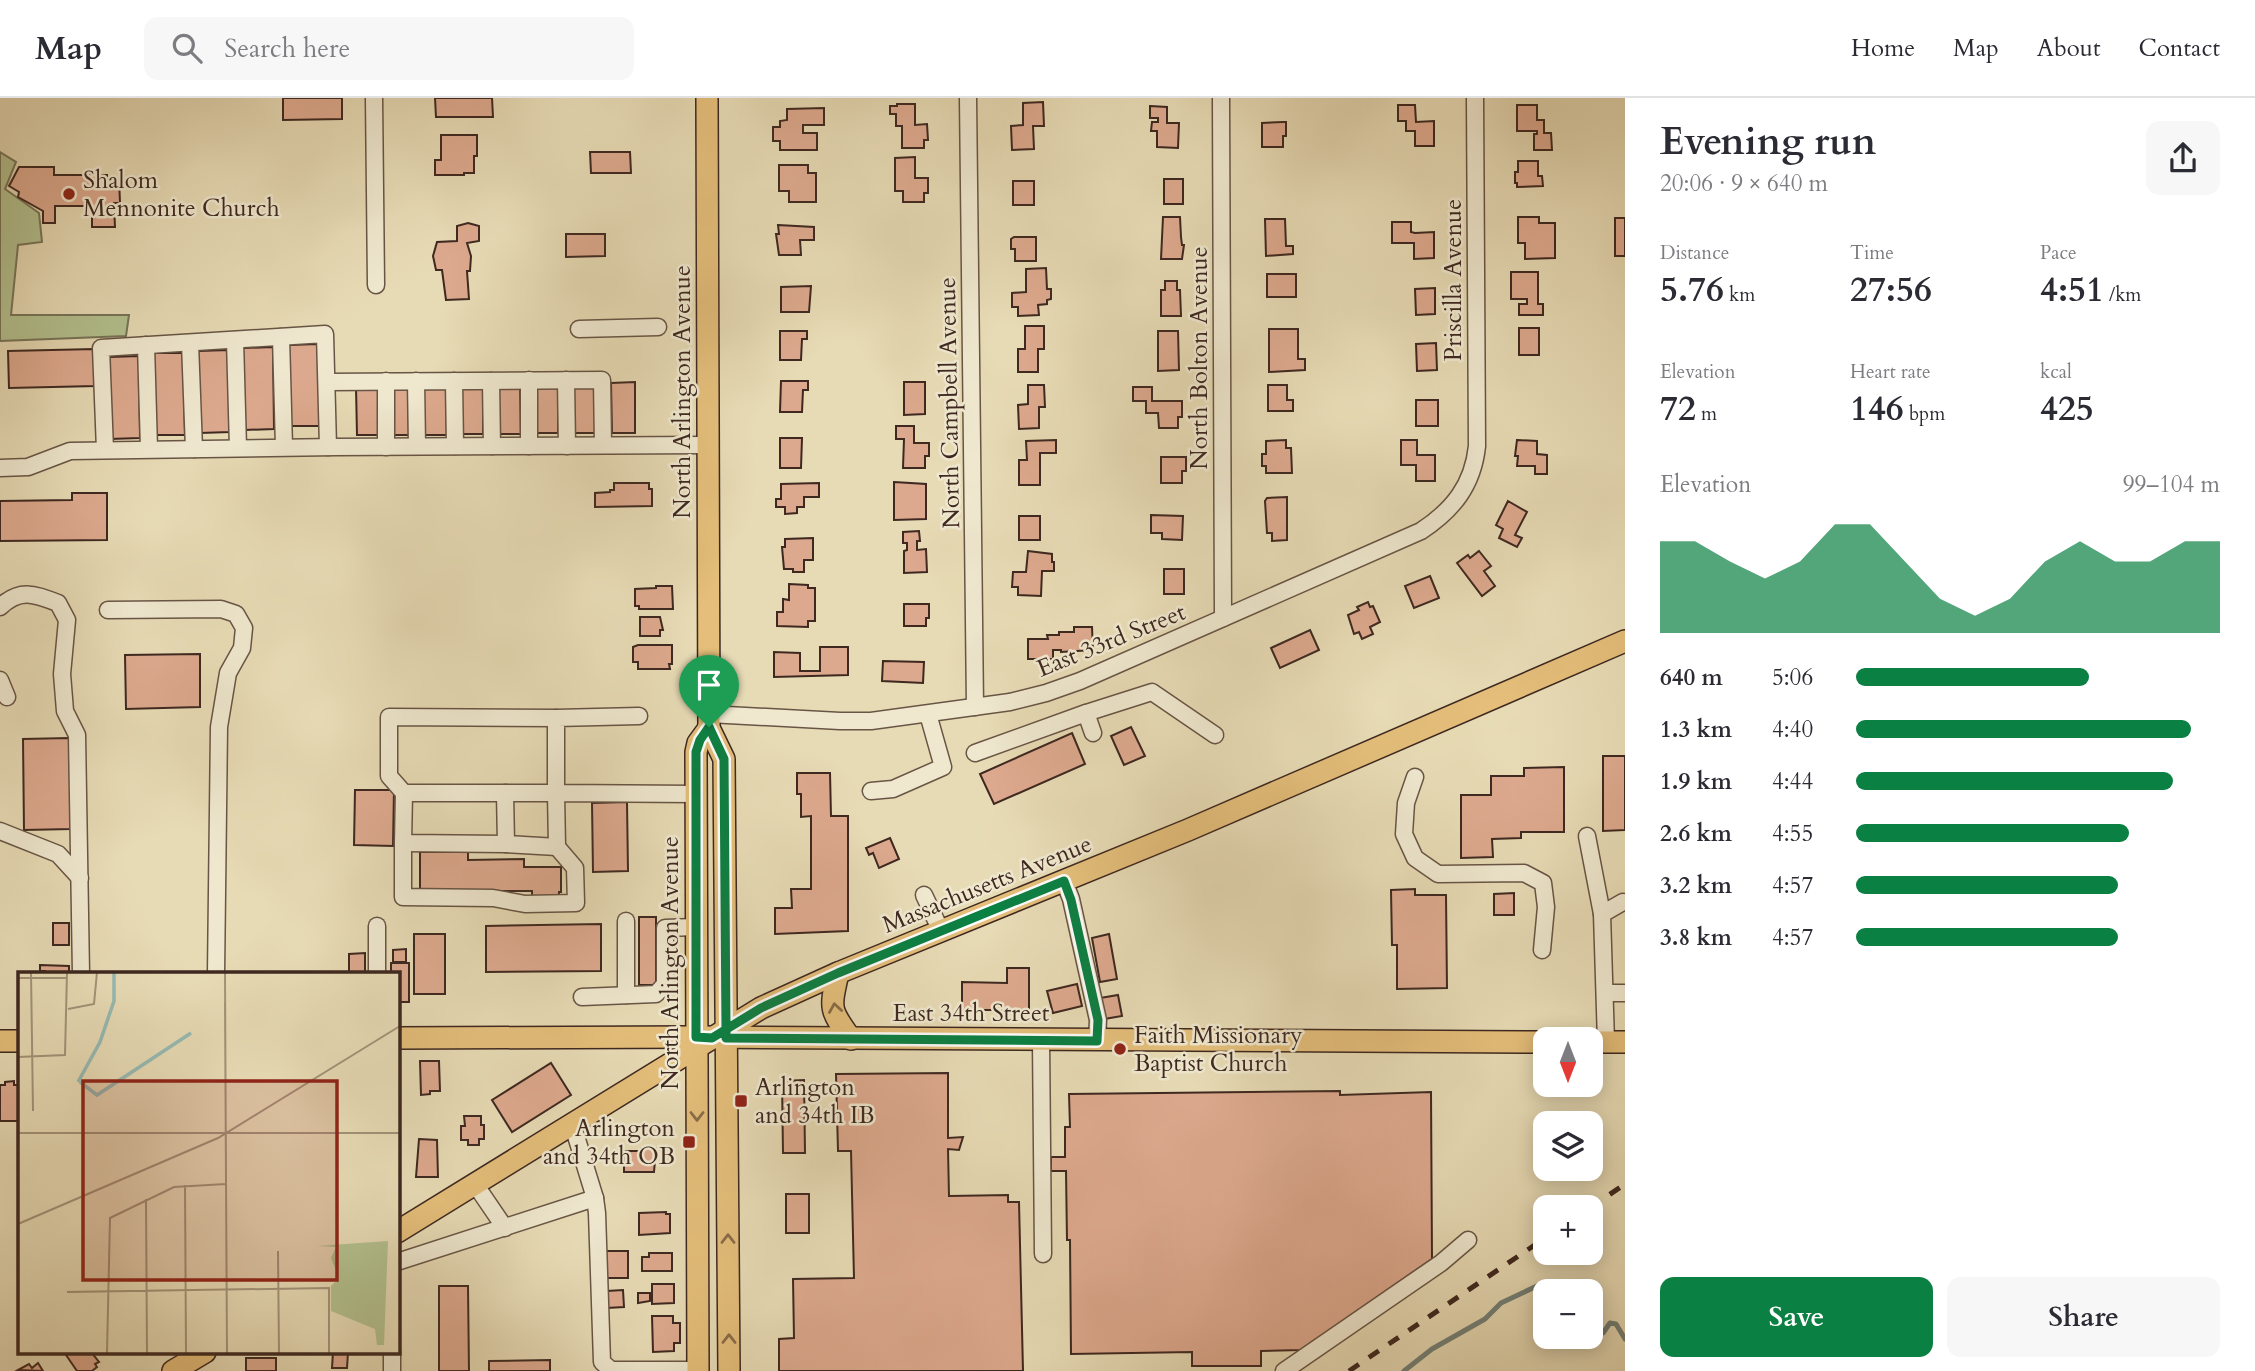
<!DOCTYPE html>
<meta charset="utf-8">
<style>
:root{--surface:#fff;--page:#f7f7f7;--text:#2b2b33;--muted:#7c7c81;--line:#e1e1e2;--accent:#0b8043}
body{margin:0;font-family:Cardo,serif;background:var(--page);color:var(--text);height:100vh;display:flex;flex-direction:column;font-size:26px;white-space:nowrap}
*{box-sizing:border-box;margin:0}
p{font-size:23px;color:var(--muted)}
.icon{flex:none;width:38px;height:38px;fill:none;stroke:currentColor;stroke-width:2;stroke-linecap:round;stroke-linejoin:round}
.map{position:relative;flex:1;overflow:hidden}
.sheet{display:flex;flex-direction:column;background:var(--surface);width:630px}
.sheet>*{flex:none}
.needle{width:46px;rotate:180deg}
.controls{position:absolute;left:1533px;top:929px;display:grid;gap:14px}
.controls a{display:grid;place-items:center;width:70px;height:70px;border-radius:14px;background:var(--surface);box-shadow:0 4px 18px #0003;font-size:35px}
.pin{position:absolute;display:grid;place-items:center;width:60px;height:60px;color:#fff;margin:-72px -30px;border-radius:50% 50% 50% 0;rotate:-45deg;box-shadow:0 0 7px #0007}
.pin .icon{rotate:45deg}
.round{display:grid;place-items:center;flex:none;width:74px;height:74px;border-radius:14px;background:var(--page)}
.head{display:flex;align-items:center;justify-content:space-between;height:119px;padding:0 35px}
h1{font-size:38px;font-weight:800;line-height:52px}
.stats{display:grid;grid-template-columns:repeat(3,1fr);gap:10px;height:119px;padding:7px 35px}
.stats div{display:grid;align-content:center}
.stats b{font-size:35px;font-weight:800}
.stats small{font-size:19px;font-weight:400}
.stats p{font-size:19px}
.chart{height:196px;padding:14px 35px}
.chart p{display:flex;justify-content:space-between}
.chart svg{width:100%;height:126px;margin-top:7px;fill:var(--accent);opacity:.7}
.cta{display:flex;gap:14px;margin-top:auto;padding:14px 35px}
.cta a{flex:1;height:80px;border-radius:14px;background:var(--accent);color:#fff;font-size:28px;font-weight:800;line-height:80px;text-align:center}
.cta a+a{background:var(--page);color:var(--text)}
ul{padding:0 35px;list-style:none;font-size:23px}
li{display:grid;grid-template-columns:112px 84px 1fr;align-items:center;height:52px}
li i{height:18px;border-radius:9px;background:var(--accent)}
header{display:flex;align-items:center;gap:42px;box-sizing:border-box;height:98px;padding:0 35px;background:var(--surface);border-bottom:2px solid var(--line)}
header strong{font-size:33px}
nav{display:flex;gap:38px;margin-inline-start:auto;font-size:24px}
.search{width:490px;height:63px;background:var(--page);display:flex;align-items:center;gap:18px;box-sizing:border-box;padding:0 24px;border-radius:14px;color:var(--muted);font-size:26px}
main{display:flex;flex:1;min-height:0}
.map>svg:first-child{display:block}
</style>
<header>
<strong>Map</strong>
<div class="search"><svg class="icon" aria-label="search" viewBox="0 0 24 24"><circle cx="10" cy="10" r="6"/><path d="M15 15l6 6"/></svg>Search here</div>
<nav><a>Home</a><a>Map</a><a>About</a><a>Contact</a></nav>
</header>
<main>
<div class="map">
<svg width="1625" height="1273" viewBox="0 0 1625 1273">
<rect width="100%" height="100%" fill="#e7dbb5"/>
<filter id="stains"><feTurbulence type="fractalNoise" baseFrequency=".00286" numOctaves="4"/><feColorMatrix values="0 0 0 0 .2 0 0 0 0 .09 0 0 0 0 .02 0 0 0 .5 -.17"/></filter>
<radialGradient id="worn" r=".72"><stop offset=".6" stop-color="#630" stop-opacity="0"/><stop offset="1" stop-color="#630" stop-opacity=".3"/></radialGradient>
<path fill="#b3c18f" stroke="#787458" stroke-width="2" d="M0 54 16 64 5 91 39 115 42 144 18 147 11 217H129L126 238 0 243Z"/>
<g fill="none" stroke-linecap="round" stroke-linejoin="round">
<g stroke="#738078" stroke-width="5">
<path d="M1591 1229 1598 1235H1603L1610 1225 1616 1226 1625 1241"/>
<path d="M1404 1273 1432 1251 1485 1221 1501 1205 1537 1188 1561 1194"/>
</g>
</g>
<g fill="#dda98e" stroke="#3e2820" stroke-width="2">
<path d="M283 0H342V21L283 22Z"/>
<path d="M435 0H492L493 19H436Z"/>
<path d="M1043 4 1044 28H1033L1034 51 1012 52 1011 28 1023 27V5Z"/>
<path d="M897 6H915V27L927 26 928 42H924V50H902V28H896V16H890V8H897Z"/>
<path d="M1398 7H1415L1416 24 1434 23V48H1415V33H1406V23H1398Z"/>
<path d="M1517 7H1537V22H1544V35H1551L1552 52H1534V36H1537V33H1517Z"/>
<path d="M1150 8 1167 9V25H1179L1178 50 1157 49V33H1151L1152 24H1158V20H1150Z"/>
<path d="M824 10V27H803V35H817V52H780V43H773V29H780V23L787 22V11Z"/>
<path d="M1283 24H1286V38H1283V49H1262V25Z"/>
<path d="M441 37H477V58H474V75H464V77H435V62H441Z"/>
<path d="M590 54H630L631 75H591Z"/>
<path d="M915 59V80H928V95H924V104H903V93H895V60Z"/>
<path d="M1518 63H1538V78H1542L1543 88 1517 89V85H1515V74H1518Z"/>
<path d="M779 67H808V75H816V104H789V93H779Z"/>
<path d="M19 69H54V77H107V80H119L120 105H114L115 129H92V108H55V125H43V113L18 99 19 94 9 88Z"/>
<rect x="1164" y="81" width="19" height="25"/>
<rect x="1013" y="83" width="21" height="24"/>
<path d="M1163 119H1180L1181 139 1182 147H1184L1182 161H1161Z"/>
<path d="M1518 119H1539V125H1555V160L1525 161V145H1518Z"/>
<rect x="1615" y="120" width="10" height="38"/>
<path d="M1265 121H1285L1286 148H1293V156L1266 158Z"/>
<path d="M1392 124H1411V134L1415 135 1434 134V160L1414 161V145H1392Z"/>
<path d="M468 125 479 128V143L467 145 471 158 470 173H467L469 201 446 202 442 172H436L433 158 437 144 457 143V128Z"/>
<path d="M778 127 814 129V142H800L801 157H779L776 136H779Z"/>
<path d="M566 136H605V158L566 159Z"/>
<path d="M1014 139H1036V163H1015V151H1011V141Z"/>
<path d="M1046 170 1047 191H1051V201L1047 202V206L1038 207 1039 217 1018 218V209H1012V195L1026 194V171Z"/>
<path d="M1511 174H1538V206H1543V217H1519V206H1527V201H1511Z"/>
<rect x="1267" y="176" width="29" height="23"/>
<path d="M1165 183H1177V192H1180L1181 218H1161V192H1165Z"/>
<path d="M811 188 809 214H781V189Z"/>
<path d="M1435 190V216L1416 217 1415 191Z"/>
<path d="M1025 228H1044V251H1038V274H1018V251H1025Z"/>
<rect x="1519" y="230" width="20" height="27"/>
<path d="M1269 231H1298V261H1305V272L1269 274Z"/>
<path d="M780 233H807V241H802L801 262H780Z"/>
<path d="M1158 233H1178L1179 272 1158 273Z"/>
<path d="M1436 245 1437 272 1417 273 1416 246Z"/>
<path d="M318 246 320 328H290L288 247Z"/>
<path d="M273 249 274 331 245 332 243 250Z"/>
<path d="M95 251 96 288 9 290 8 253Z"/>
<path d="M228 252 230 334 200 335 198 253Z"/>
<path d="M153 255H183L185 337H155Z"/>
<path d="M139 258 140 340 110 341 109 259Z"/>
<path d="M781 283H808V292H803L802 314H780Z"/>
<path d="M635 284V335H612L611 285Z"/>
<path d="M904 284H925V316L904 317Z"/>
<path d="M558 287V335H536L535 288Z"/>
<path d="M572 287H595L596 335H573Z"/>
<path d="M1028 287H1044L1045 309H1039V330L1019 331 1018 307 1028 306Z"/>
<path d="M1268 287H1287V302H1293V313H1268Z"/>
<path d="M460 288H483V336H461Z"/>
<path d="M498 288H520L521 336H498Z"/>
<path d="M356 289H379V337H357Z"/>
<path d="M393 289H408L409 337H394Z"/>
<path d="M423 289H446L447 337H424Z"/>
<path d="M1133 289H1152V303H1182V319H1178V330H1159L1158 315H1146V303H1133Z"/>
<rect x="1416" y="302" width="22" height="26"/>
<path d="M896 328H914V345H929V358H925V370H903L904 341H896Z"/>
<path d="M780 340H802L801 370H780Z"/>
<path d="M1056 342V355H1040V387H1019V362H1027L1026 343Z"/>
<path d="M1286 342V350H1291L1292 375H1266V368H1262V356H1266V343Z"/>
<path d="M1401 342H1417V357H1435V383H1416V367H1401Z"/>
<path d="M1517 342 1537 343V356L1547 357V376H1535V368H1517L1518 358H1515Z"/>
<path d="M1161 359H1186V373H1182V385H1161Z"/>
<path d="M894 384 926 386V421L894 422Z"/>
<path d="M614 385H649V391H652V408L595 409V395L610 394V392H614Z"/>
<path d="M819 385V399H804V409H797V415L785 416V409H776V401H781V386Z"/>
<path d="M72 395H107V442L0 443V403L72 402Z"/>
<path d="M1287 399V442L1272 443V435H1267L1265 403 1267 400Z"/>
<path d="M1508 403 1527 414 1515 437 1522 440 1517 449 1499 440 1503 431 1496 427Z"/>
<path d="M1151 417 1183 418 1182 442 1162 441V435H1151Z"/>
<rect x="1019" y="418" width="21" height="24"/>
<path d="M919 433 920 443H917V452L926 451 927 474 904 475V453L907 452V445H903V434Z"/>
<path d="M813 440V462H804V474H793V471H784L782 449H785V441Z"/>
<path d="M1028 453 1052 456V464H1054V473H1042L1041 498 1018 497V489H1012L1013 474H1026Z"/>
<path d="M1479 453 1491 468 1484 473 1495 488 1482 498 1457 465 1468 457 1470 460Z"/>
<rect x="1164" y="471" width="20" height="25"/>
<path d="M1430 478 1439 500 1414 510 1405 488Z"/>
<path d="M789 486 808 487V490H815V523H808V529L777 528V514H783V501L789 502Z"/>
<path d="M656 488H672L673 511H639V508H635V491L656 490Z"/>
<path d="M1368 504 1370 509 1373 508 1380 524 1370 529 1373 536 1362 541 1359 534 1354 536 1348 517 1359 512 1357 509Z"/>
<path d="M904 506H929V520H926V528H904Z"/>
<path d="M640 519H660L663 532H660V538H640Z"/>
<path d="M1074 529H1092L1093 552 1061 554V552H1053V561H1028V541H1048L1047 537H1059V534H1074Z"/>
<path d="M1310 532 1319 552 1280 570 1271 550Z"/>
<path d="M638 547H672V566H669L670 571H638V564H633V549Z"/>
<path d="M820 549H848V577L774 579V554L800 555V573H820Z"/>
<path d="M200 556V609L126 611 125 557Z"/>
<path d="M883 563 924 564 923 585 882 583Z"/>
<path d="M1131 629 1145 658 1124 667 1111 638Z"/>
<path d="M1072 635 1085 666 994 706 980 676Z"/>
<path d="M69 640 71 731 24 732 23 641Z"/>
<path d="M1603 658H1625V732L1603 733Z"/>
<path d="M1564 669V734H1521V740L1492 741 1493 759 1461 760V697H1491V678H1524V670Z"/>
<path d="M797 675H830L831 718H848V833L775 836V810H792L791 791H811V718L801 719V696H797Z"/>
<path d="M355 692H394L393 748 354 747Z"/>
<path d="M627 704 628 773 593 774 592 705Z"/>
<path d="M890 740 899 761 879 770 873 755 869 757 866 750Z"/>
<path d="M420 754H468V762L524 761V769H561V794H559V800H532V793H420Z"/>
<path d="M1415 791V797H1446L1447 890 1397 891V847H1392L1391 792Z"/>
<path d="M1514 795V817H1494V796Z"/>
<rect x="639" y="819" width="17" height="68"/>
<rect x="53" y="825" width="16" height="22"/>
<path d="M601 826V873L486 874V828Z"/>
<rect x="414" y="836" width="31" height="60"/>
<path d="M1109 836 1117 881 1100 884 1092 840Z"/>
<path d="M406 851V864H393V852Z"/>
<path d="M365 855V874H349V856Z"/>
<path d="M391 865H409V904H397V876H391Z"/>
<path d="M40 867 69 868V876H45V873H40Z"/>
<path d="M1007 870H1029V912H962V884L1007 885Z"/>
<path d="M1077 886 1082 908 1053 915 1047 893Z"/>
<path d="M1118 897 1122 918 1104 921 1100 900Z"/>
<path d="M420 963H439L440 993H430V996L421 997Z"/>
<path d="M551 965 571 997 512 1034 492 1002Z"/>
<path d="M948 975V1040L963 1039 959 1052 948 1051 949 1098 1008 1097V1104H1019L1023 1273H779V1241L794 1240 793 1181 854 1180 851 1053H838L836 976Z"/>
<path d="M804 982 805 1055H783L782 983Z"/>
<path d="M14 983V987H19V1023H0V987H5V984Z"/>
<path d="M1340 993V997L1431 994 1432 1161 1301 1252 1261 1253V1268H1192V1254L1071 1256 1070 1142H1067L1066 1073H1051V1059H1065V1029H1070L1069 996Z"/>
<path d="M464 1018H481V1027H484V1041H479V1047H468V1042H461V1028H465Z"/>
<path d="M419 1041 437 1042 438 1079H416Z"/>
<path d="M641 1050H656L654 1074H624V1053H641Z"/>
<rect x="786" y="1096" width="23" height="39"/>
<path d="M666 1114V1116H670V1135L639 1137V1115Z"/>
<rect x="605" y="1153" width="23" height="27"/>
<path d="M649 1155H672V1173H642V1159H649Z"/>
<path d="M652 1186H674V1205L652 1206Z"/>
<path d="M439 1188H468L469 1273H439Z"/>
<path d="M623 1192 624 1209 607 1210V1193Z"/>
<path d="M638 1195H650V1203L638 1205Z"/>
<path d="M652 1218H673V1225H680V1245H674V1253L653 1254Z"/>
<path d="M64 1254H91L99 1264 95 1266 97 1269 92 1273H77Z"/>
<path d="M333 1254H348L347 1270H332Z"/>
<rect x="246" y="1260" width="30" height="13"/>
<path d="M550 1262V1273H489V1263Z"/>
<path d="M38 1265 43 1273 18 1272 29 1266 32 1270Z"/>
</g>
<g fill="none" stroke-linecap="round" stroke-linejoin="round">
<defs>
<g id="minor">
<path d="M374 0 376 187"/>
<path d="M968 0 975 609"/>
<path d="M1221 0 1223 520"/>
<path d="M579 231 658 229"/>
<path d="M281 239 284 349"/>
<path d="M235 242 238 350"/>
<path d="M190 245 194 351"/>
<path d="M146 247 149 351"/>
<path d="M529 282V348"/>
<path d="M566 282 567 348"/>
<path d="M386 283V349"/>
<path d="M416 283 417 348"/>
<path d="M454 283 455 348"/>
<path d="M491 283 492 348"/>
<path d="M327 284 602 282 603 347"/>
<path d="M105 352 101 250 325 236 328 349"/>
<path d="M0 370 28 369 70 353 336 349 708 347"/>
<path d="M0 509C20 490 34 496 58 505L67 522 62 576 65 613 77 637 81 876"/>
<path d="M108 512 221 511 236 516 244 530 242 550 228 575 219 629 216 876"/>
<path d="M0 582 7 599"/>
<path d="M1086 615 1152 594 1215 637"/>
<path d="M709 616 840 623H871L1010 604 1046 595 1080 583 1421 433C1453 412 1473 387 1477 348L1475 0"/>
<path d="M639 618 556 620V695H505L506 746 557 749 556 695 696 696"/>
<path d="M975 655 1086 615 1093 635"/>
<path d="M1415 679 1406 705 1404 736 1415 760 1438 776 1524 775 1543 785 1546 809 1542 852"/>
<path d="M871 693 893 691 943 669 928 616"/>
<path d="M404 695 403 745 506 746"/>
<path d="M505 695H404L389 678V619L556 620"/>
<path d="M0 733 58 756 80 780"/>
<path d="M1587 738 1602 816"/>
<path d="M403 745V799L493 800 525 806 576 805 575 770 557 749"/>
<path d="M1064 783 1071 801 1098 922 1097 943"/>
<path d="M924 797 941 833"/>
<path d="M626 823V897"/>
<path d="M377 828V876"/>
<path d="M1605 895H1625"/>
<path d="M582 899 656 896 665 886V830L696 829"/>
<path d="M1041 942 1043 1156"/>
<path d="M1606 944 1602 816 1623 804"/>
<path d="M572 1025 595 1100 597 1115 602 1264 611 1272H698"/>
<path d="M475 1086 505 1130"/>
<path d="M397 1164 595 1100"/>
<path d="M392 1273V1254"/>
<path d="M1284 1273 1441 1165 1468 1142"/>
</g>
<g id="major">
<path d="M707 0 709 630 724 661 729 1273"/>
<path d="M838 875C830 911 829 911 851 941"/>
<path d="M397 940 696 939 1545 944"/>
<path d="M0 943H19"/>
<path d="M1591 944H1625"/>
<path d="M397 1134 761 910 838 875 1188 732 1625 543"/>
<path d="M173 1273 205 1254"/>
<path d="M698 1273 696 654 698 645 709 630"/>
</g>
</defs>
<use href="#minor" stroke="#685545" stroke-width="19"/>
<use href="#major" stroke="#3e2820" stroke-width="24"/>
<use href="#minor" stroke="#efe8cf" stroke-width="16"/>
<use href="#major" stroke="#e4be7a" stroke-width="21"/>
<g stroke="#3e2820" stroke-width="5" stroke-dasharray="12 12" stroke-linecap="butt">
<path d="M1590 1110 1625 1086"/>
<path d="M1349 1273 1545 1140"/>
</g>
</g>
<defs><path id="oneway-chevron" d="M-2-3.5L2.5 0L-2 3.5" fill="none" stroke-width="1.6" stroke-linecap="round" stroke-linejoin="round" transform="scale(1.75)"/></defs>
<g stroke="#896c48">
<use href="#oneway-chevron" transform="translate(835 910) rotate(-99)"/>
<use href="#oneway-chevron" transform="translate(697 1018) rotate(90)"/>
<use href="#oneway-chevron" transform="translate(728 1141) rotate(-90)"/>
<use href="#oneway-chevron" transform="translate(729 1241) rotate(-90)"/>
</g>
<g fill="none" stroke-linecap="round" stroke-linejoin="round">
<defs>
<path id="route" d="M709 629 700 642 696 654V939L712 940 761 910 838 875 1064 783 1071 802 1098 922 1097 943 726 940V930L724 661 709 629"/>
</defs>
<use href="#route" stroke="#fff" stroke-width="14"/>
<use href="#route" stroke="#0b8043" stroke-width="9"/>
</g>
<g fill="#8f2418" stroke="#efe8cf" stroke-width="2.5">
<circle cx="69" cy="96" r="7"/>
<circle cx="1120" cy="951" r="7"/>
<rect x="734" y="996" width="14" height="14" rx="3.5"/>
<rect x="682" y="1037" width="14" height="14" rx="3.5"/>
</g>
<g text-anchor="middle" stroke-width="5" stroke-linejoin="round" paint-order="stroke">
<g font-size="24" fill="#3e2820" stroke="#efe8cf" text-anchor="start">
<text x="83" y="90">Shalom<tspan x="83" dy="28">Mennonite Church</tspan></text>
<text x="1134" y="945">Faith Missionary<tspan x="1134" dy="28">Baptist Church</tspan></text>
<text x="755" y="997">Arlington<tspan x="755" dy="28">and 34th IB</tspan></text>
<text x="675" y="1038" text-anchor="end">Arlington<tspan x="675" dy="28">and 34th OB</tspan></text>
</g>
<g font-size="24" fill="#3e2820" stroke="#efe8cf">
<text transform="translate(1453 182) rotate(-90)" y="8">Priscilla Avenue</text>
<text transform="translate(1199 260) rotate(-90)" y="8">North Bolton Avenue</text>
<text transform="translate(682 294) rotate(-90)" y="8">North Arlington Avenue</text>
<text transform="translate(949 305) rotate(-91)" y="8">North Campbell Avenue</text>
<text transform="translate(1111 542) rotate(-22)" y="8">East 33rd Street</text>
<text transform="translate(987 786) rotate(-22)" y="8">Massachusetts Avenue</text>
<text transform="translate(670 865) rotate(-90)" y="8">North Arlington Avenue</text>
<text x="971" y="923">East 34th Street</text>
</g>
</g>
<g transform="translate(18 874)">
<rect width="382" height="382" fill="#e7dbb5"/>
<path d="M370 269 366 373H359L357 357 313 339V314L321 306 313 286 318 275 299 274Z" fill="#b3c18f"/>
<path fill="none" stroke="#97bab3" stroke-width="3.5" d="M60 110 82 70 96 29V0M62 110 79 123 173 61"/>
<path fill="none" stroke="#a39379" stroke-width="2" d="M13 0 15 139M207 0 208 210M0 6H49M207 30 209 381M50 37 76 32 79 0M0 85 47 83 49 0M0 161H382M167 213 168 381M128 227 129 381M0 252 200 166 382 54M260 279 261 381M49 320 311 316V381M89 381 92 246 156 215 208 212"/>
<path fill="#8f2418" fill-opacity="0.15" stroke="#8f2418" stroke-width="3.5" d="M65 109H319V308H65Z"/>
<rect width="382" height="382" fill="none" stroke="#3e2820" stroke-width="3.5"/>
</g>
<rect width="100%" height="100%" filter="url(#stains)"/>
<rect width="100%" height="100%" fill="url(#worn)"/>
</svg>
<div class="controls">
<a><svg class="needle" viewBox="-14 -14 28 28"><path d="M0-13l5 13h-10z" fill="#e53935"/><path d="M0 13l5-13h-10z" fill="#7c7c81"/></svg></a>
<a><svg class="icon" aria-label="layers" viewBox="0 0 24 24"><path d="M12 4l9 5-9 5-9-5zM3 14l9 5 9-5"/></svg></a>
<a>+</a>
<a>−</a>
</div>
<div class="pin" style="left:709px;top:629px;background:#1e9e55"><svg class="icon" aria-label="arrive" viewBox="0 0 24 24"><path d="M6 21V4h12l-3 4 3 4H6"/></svg></div>
</div>
<section class="sheet">
<div class="head"><div><h1>Evening run</h1><p>20:06 · 9 × 640 m</p></div><a class="round"><svg class="icon" aria-label="share" viewBox="0 0 24 24"><path d="M12 15V3M7 8l5-5 5 5M5 13v7h14v-7"/></svg></a></div>
<div class="stats">
<div><p>Distance</p><b>5.76<small> km</small></b></div>
<div><p>Time</p><b>27:56</b></div>
<div><p>Pace</p><b>4:51<small> /km</small></b></div>
</div>
<div class="stats">
<div><p>Elevation</p><b>72<small> m</small></b></div>
<div><p>Heart rate</p><b>146<small> bpm</small></b></div>
<div><p>kcal</p><b>425</b></div>
</div>
<div class="chart"><p><span>Elevation</span>99–104 m</p>
<svg viewBox="0 0 160 44" preserveAspectRatio="none"><path d="M0 44V12L10 12L20 19L30 25L40 19L50 6L60 6L70 19L80 32L90 38L100 32L110 19L120 12L130 19L140 19L150 12L160 12V44z"/></svg>
</div>
<ul>
<li><b>640 m</b>5:06<i style="width:64%"></i></li>
<li><b>1.3 km</b>4:40<i style="width:92%"></i></li>
<li><b>1.9 km</b>4:44<i style="width:87%"></i></li>
<li><b>2.6 km</b>4:55<i style="width:75%"></i></li>
<li><b>3.2 km</b>4:57<i style="width:72%"></i></li>
<li><b>3.8 km</b>4:57<i style="width:72%"></i></li>
</ul>
<div class="cta"><a>Save</a><a>Share</a></div>
</section>
</main>
